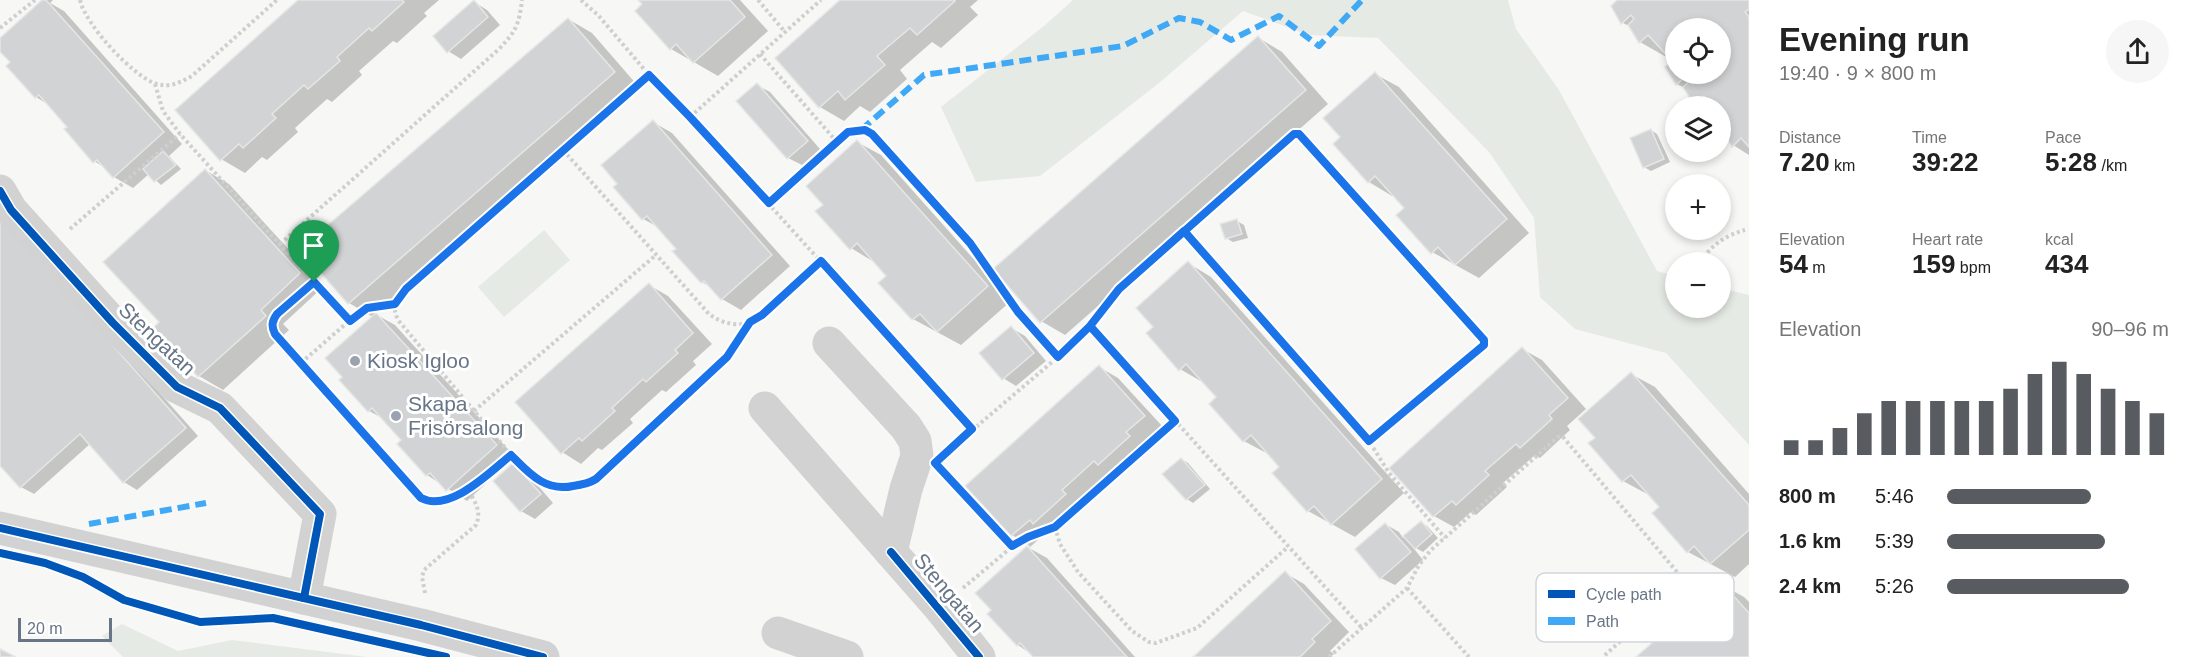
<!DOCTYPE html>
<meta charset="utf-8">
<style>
:root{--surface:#fff;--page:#f6f6f6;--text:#222;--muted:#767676;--accent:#585c61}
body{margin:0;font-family:Arial,sans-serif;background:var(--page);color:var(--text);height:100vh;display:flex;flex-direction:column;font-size:22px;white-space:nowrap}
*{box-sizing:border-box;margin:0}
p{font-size:20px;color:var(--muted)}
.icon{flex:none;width:33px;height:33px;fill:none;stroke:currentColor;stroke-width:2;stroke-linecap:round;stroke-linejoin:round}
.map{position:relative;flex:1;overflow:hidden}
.details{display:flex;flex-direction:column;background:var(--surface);width:450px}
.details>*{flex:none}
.tools{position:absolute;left:1665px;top:18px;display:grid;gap:12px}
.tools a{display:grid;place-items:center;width:66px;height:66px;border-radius:50%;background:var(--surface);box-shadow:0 3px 9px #0003;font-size:30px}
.scale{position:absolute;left:18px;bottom:15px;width:94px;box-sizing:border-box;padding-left:6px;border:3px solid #677587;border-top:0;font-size:16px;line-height:21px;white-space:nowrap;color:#677587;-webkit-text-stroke:4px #fff;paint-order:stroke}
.pin{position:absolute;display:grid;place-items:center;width:51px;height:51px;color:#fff;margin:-62px -26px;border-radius:50% 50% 50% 0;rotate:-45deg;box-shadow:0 0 6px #0007}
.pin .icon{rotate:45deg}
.round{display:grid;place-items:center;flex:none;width:63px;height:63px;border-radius:32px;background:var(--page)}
.headline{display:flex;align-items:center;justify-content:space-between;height:102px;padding:0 30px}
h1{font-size:33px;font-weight:600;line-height:45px}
.figures{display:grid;grid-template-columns:repeat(3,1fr);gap:9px;height:102px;padding:6px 30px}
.figures div{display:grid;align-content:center}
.figures b{font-size:26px;font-weight:600}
.figures small{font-size:16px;font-weight:400}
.figures p{font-size:16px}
.chart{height:168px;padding:12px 30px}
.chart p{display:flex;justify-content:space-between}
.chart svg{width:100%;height:108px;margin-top:6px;stroke:var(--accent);stroke-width:6}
ul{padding:0 30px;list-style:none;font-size:20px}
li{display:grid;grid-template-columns:96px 72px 1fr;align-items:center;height:45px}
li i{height:15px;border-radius:8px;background:var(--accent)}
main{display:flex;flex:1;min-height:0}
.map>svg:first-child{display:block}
</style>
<main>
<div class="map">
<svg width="1749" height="657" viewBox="0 0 1749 657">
<rect width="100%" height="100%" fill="#f7f7f6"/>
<g fill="#e6eae4">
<path d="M1073 0H1508L1516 29 1559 90 1657 271 1675 276 1676 308H1720L1721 288 1749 295V445L1666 353 1575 329 1540 297 1534 218 1489 152 1378 38 1309 35 1243 11 1159 83 1040 176 976 182 941 107 1044 26Z"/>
<path d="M544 230 570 260 504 317 478 287Z"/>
<path d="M122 624 178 651 232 640 367 657H123L102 636Z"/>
</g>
<g fill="#0003" fill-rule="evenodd">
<path d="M44 0H53L50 3 64 11 182 144 169 156 181 169 161 185 149 174 133 188 114 177 107 169 94 161 69 127 49 105 36 97 8 66 12 62 0 49V40Z"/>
<path d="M300 0H439L424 13 427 16 397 43 393 41 359 71 362 75 332 102 327 99 295 128 298 132 267 160 262 157 245 173 221 159Z"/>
<path d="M640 0H740L768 31 718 76 671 49Z"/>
<path d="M842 0H978L970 7 978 15 941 48 932 42 900 70 907 79 870 112 860 106 844 121 820 107 777 58Z"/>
<path d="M1619 0H1749V155L1733 145 1723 129 1729 123 1726 119 1724 120 1720 118V106H1700L1695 104 1686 89 1677 84 1667 67 1674 61 1670 57 1668 58 1640 42 1631 27 1623 23 1612 6ZM1676 28H1720V74H1676Z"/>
<path d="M474 2 487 10 500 25 461 59 448 51Z"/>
<path d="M568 19 592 33 638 86 375 314 395 325 515 457 467 501 427 475 403 440 384 419 369 411 373 317 349 303Z"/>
<path d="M1259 38 1282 52 1328 104 1065 335 1041 321Z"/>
<path d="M1375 74 1399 87 1529 233 1479 278 1432 252 1406 208 1393 194 1392 196 1369 182Z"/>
<path d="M757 85 770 92 820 149 802 165 788 158Z"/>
<path d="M653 122 672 133 790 266 741 310 722 299 713 289 702 282 678 249 660 228 643 219 619 184Z"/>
<path d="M1651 130 1657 134 1670 162 1651 171 1644 167Z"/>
<path d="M857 142 881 155 1011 301 961 345 913 319 880 283 888 276 874 262 851 248 825 205Z"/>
<path d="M205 170 229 184 323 287 283 324 289 330 223 390 199 376 155 328 161 322Z"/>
<path d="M0 213 198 436 137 490 124 482 90 444 34 494 21 487 0 463Z"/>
<path d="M1237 221 1244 225 1248 238 1233 242 1226 238Z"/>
<path d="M1188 263 1211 277 1404 493 1355 537 1308 511 1282 467 1269 453 1268 454 1244 441 1218 397 1204 383 1180 369 1155 327Z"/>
<path d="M649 285 668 296 712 344 693 361 696 365 666 392 662 390 630 419 633 423 602 450 598 448 581 464 562 452Z"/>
<path d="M1011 328 1025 336 1046 361 1016 386 1003 378Z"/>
<path d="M1522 349 1542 360 1586 409 1567 426 1570 430 1540 458 1535 455 1503 483 1507 487 1476 515 1471 512 1454 527 1434 516 1391 468Z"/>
<path d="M1099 367 1118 378 1163 427 1144 444 1148 448 1118 475 1113 472 1081 502 1085 506 1053 534 1048 531 1029 548 1047 558 1135 657H1035L1018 645 993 610 977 593 1030 546 1012 535 967 486Z"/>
<path d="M1631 374 1655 387 1749 494V564L1735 577 1688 552 1661 507 1649 493 1647 494 1623 481 1597 438Z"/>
<path d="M1181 459 1188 463 1210 489 1193 503 1187 499Z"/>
<path d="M513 465 527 473 553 503 535 519 521 511 495 481Z"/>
<path d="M1421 523 1427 526 1438 538 1423 552 1411 545 1423 560 1395 585 1381 578 1385 524 1399 532 1403 538Z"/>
<path d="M1285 573 1304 584 1349 632 1330 651 1334 654 1330 657H1195Z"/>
<path d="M1721 584 1744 597 1749 602V657H1638Z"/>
</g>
<g fill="#d2d3d4" stroke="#e6e6e6" stroke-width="1.5" fill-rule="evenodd">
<path d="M42 0H46L164 132 113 178 97 160 93 163 64 129 67 127 39 95 35 98 6 66 10 62 0 52V38Z"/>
<path d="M298 0H402L404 2 372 31 369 28 337 57 340 61 308 89 304 85 272 114 276 118 243 148 239 144 220 161 175 110Z"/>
<path d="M474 0 488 17 447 53 433 36Z"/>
<path d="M638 0H730L745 17 693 63 676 44 670 50 635 11 642 4Z"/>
<path d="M840 0H954L955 1 917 35 910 28 877 56 885 65 845 100 838 91 819 108 775 58Z"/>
<path d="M1617 0H1749V9L1745 12 1749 17V147L1741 138 1732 147 1721 128 1727 123 1720 115V106H1713L1704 96 1694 105 1683 87 1690 81 1686 76 1676 85 1665 67 1672 61 1648 35 1639 43 1628 25 1634 19 1631 15 1621 24 1611 6ZM1676 28H1720V74H1676Z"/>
<path d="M568 18 615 72 348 304 300 249Z"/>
<path d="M1258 36 1306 90 1040 323 993 269Z"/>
<path d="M1375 72 1507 219 1455 265 1438 247 1431 254 1396 215 1404 208 1375 176 1368 183 1333 144 1340 137 1323 118Z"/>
<path d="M757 83 808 141 787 159 736 101Z"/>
<path d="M653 120 772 255 721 300 704 281 701 283 672 251 676 249 647 216 642 220 613 187 617 184 601 165Z"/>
<path d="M1651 129 1664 159 1643 168 1630 138Z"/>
<path d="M857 140 988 286 937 332 920 314 912 320 878 283 886 276 857 243 850 250 815 211 823 205 806 186Z"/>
<path d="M163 151 176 165 154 182 143 169Z"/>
<path d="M205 169 300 273 261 310 266 316 198 377 153 328 159 322 103 262Z"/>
<path d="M0 218 186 428 123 483 80 434 20 488 0 466Z"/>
<path d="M1237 219 1242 234 1225 239 1220 224Z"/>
<path d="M1188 261 1382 479 1331 525 1314 506 1307 512 1272 473 1279 467 1251 435 1243 442 1209 404 1216 397 1186 364 1179 371 1146 333 1153 327 1136 308Z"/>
<path d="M649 283 693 333 675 350 678 353 646 382 643 379 612 408 615 411 582 441 579 438 561 454 515 402Z"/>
<path d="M376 313 497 445 446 491 430 473 426 476 397 444 401 440 372 408 368 412 339 380 342 377 325 358Z"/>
<path d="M1011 326 1034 353 1002 380 979 353Z"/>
<path d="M1522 347 1568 398 1549 415 1552 419 1520 448 1516 444 1485 471 1489 475 1456 505 1452 501 1433 517 1389 468Z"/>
<path d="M1099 365 1145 416 1126 432 1130 436 1098 465 1094 461 1062 490 1066 494 1033 524 1030 520 1011 536 965 486Z"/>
<path d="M1631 372 1749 505V530L1710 564 1694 546 1687 553 1652 513 1659 507 1631 475 1622 482 1588 443 1595 438 1578 419Z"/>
<path d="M1181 458 1205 485 1186 500 1162 474Z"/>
<path d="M513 463 541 494 520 512 493 481Z"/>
<path d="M1421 521 1432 534 1415 549 1403 536Z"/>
<path d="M1385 523 1411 552 1380 579 1355 549Z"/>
<path d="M1027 546 1127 657H1033L1020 643 1017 646 987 614 991 610 975 593Z"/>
<path d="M1285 571 1331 621 1312 639 1315 642 1300 657H1193Z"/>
<path d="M1721 582 1749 613V657H1636Z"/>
<path d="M0 649 16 657H0Z"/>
</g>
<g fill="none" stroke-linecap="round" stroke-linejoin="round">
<g stroke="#cecfd0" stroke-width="4" stroke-dasharray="3 3" stroke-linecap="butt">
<path d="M80 0C85 24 133 77 157 84 170 88 181 82 192 76L277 0"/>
<path d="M581 0 598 15 649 75 690 117 972 429"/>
<path d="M758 0 785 32"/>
<path d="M0 28 35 0"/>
<path d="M760 54 837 142"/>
<path d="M649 75 406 289C396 301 391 304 398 320L511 455C529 473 546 492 573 486 581 485 588 484 596 479L727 357 750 322"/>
<path d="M155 84 163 111 180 134 349 321"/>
<path d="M690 117 821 0"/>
<path d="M563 150 709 314C721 323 736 327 750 322 767 316 806 276 821 261"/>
<path d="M769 203 848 132 865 130 872 134 970 243 1018 312 1058 357"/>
<path d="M70 229 180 134"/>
<path d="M1184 231 1369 441 1389 473 1445 538"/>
<path d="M280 244 499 49C516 31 519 25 522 0"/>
<path d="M1700 262C1712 245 1724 236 1745 230"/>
<path d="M314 282 277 314C272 321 271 326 275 334L421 498C450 513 490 472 511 455"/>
<path d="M1090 326 1361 627"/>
<path d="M301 363 349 321 367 308 395 304"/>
<path d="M474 411 656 255"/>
<path d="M949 450 1058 357 1090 326 1118 289 1294 134H1299L1484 340V345L1369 441"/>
<path d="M946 474 1013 546"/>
<path d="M1055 527 1060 544 1078 572 1132 631 1149 642 1156 643 1197 628 1288 547"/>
<path d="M963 588 1013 546 1027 537 1055 527 1175 421"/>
<path d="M1407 588 1469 657"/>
<path d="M425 593 422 577 424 570 476 525C482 511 475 502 468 490"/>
<path d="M1329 657 1407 588 1419 565 1430 551 1558 437H1563L1683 579V584L1603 657"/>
</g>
<g stroke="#d2d2d3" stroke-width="33">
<path d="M0 191 11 210 113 323 177 387 220 408 320 514 304 598"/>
<path d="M829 343 906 427 915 441 917 456 906 489 891 552"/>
<path d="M765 408 940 608 979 657"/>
<path d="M0 528 421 625 543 657"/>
<path d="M778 633 847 657"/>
</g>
<g stroke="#3fa9f5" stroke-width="6" stroke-dasharray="12 6" stroke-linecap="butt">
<path d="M861 130 924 75 1123 46 1179 18 1200 22 1231 40 1279 16 1319 46 1362 0"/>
<path d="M89 524 206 503"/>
</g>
<defs>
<g id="cycleway">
<path d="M0 191 11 210 113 323 177 387 220 408 320 514 304 598"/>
<path d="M0 528 421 625 543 657"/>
<path d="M891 552 979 657"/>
<path d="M0 553 45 563 83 577 124 600 200 622 273 618 446 657"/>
</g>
</defs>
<use href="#cycleway" stroke="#fff" stroke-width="11"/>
<use href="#cycleway" stroke="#0057b8" stroke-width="8"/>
</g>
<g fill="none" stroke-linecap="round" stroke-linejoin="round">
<defs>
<path id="route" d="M314 282 277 314C272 321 271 326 275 334L421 498C450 513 490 472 511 455 529 473 545 492 573 486 581 485 588 484 596 479L727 357 750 322 762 315 821 261 972 429 935 463 1012 546 1028 537 1055 527 1175 421 1090 326 1119 289 1294 134H1299L1484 340V345L1369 441 1184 231 1119 289 1090 326 1058 357 1018 312 970 243 872 134 865 130 848 132 769 203 690 117 649 75 406 289 395 304 367 308 350 321 314 282"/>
</defs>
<use href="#route" stroke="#fff" stroke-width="12"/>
<use href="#route" stroke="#1a73e8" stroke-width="8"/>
</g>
<g fill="#99a2ae" stroke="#fff" stroke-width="2">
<circle cx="355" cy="361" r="6"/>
<circle cx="396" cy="416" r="6"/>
</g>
<g text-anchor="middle" stroke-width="6" stroke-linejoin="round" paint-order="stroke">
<g font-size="21" fill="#677587" stroke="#fff">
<text transform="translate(157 339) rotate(43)" y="7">Stengatan</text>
<text transform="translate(949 593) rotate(50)" y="7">Stengatan</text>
</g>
<g font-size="21" fill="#677587" stroke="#fff" text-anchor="start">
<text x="367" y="368">Kiosk Igloo</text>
<text x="408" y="411">Skapa<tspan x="408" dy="24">Frisörsalong</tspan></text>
</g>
</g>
<rect x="1536" y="573" width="198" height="69" rx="9" fill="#fff" stroke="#d1d6db" stroke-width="1.5"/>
<rect x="1548" y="590" width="27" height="8" fill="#0057b8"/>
<rect x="1548" y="617" width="27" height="8" fill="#3fa9f5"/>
<g font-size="16" fill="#677587">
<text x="1586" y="600">Cycle path</text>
<text x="1586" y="627">Path</text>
</g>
</svg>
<div class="tools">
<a><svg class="icon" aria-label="locate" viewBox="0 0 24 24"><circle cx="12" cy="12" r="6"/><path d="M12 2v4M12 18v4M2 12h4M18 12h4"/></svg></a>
<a><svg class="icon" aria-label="layers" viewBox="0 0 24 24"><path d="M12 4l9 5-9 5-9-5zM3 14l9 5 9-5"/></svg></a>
<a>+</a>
<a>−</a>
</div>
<div class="scale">20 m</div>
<div class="pin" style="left:314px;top:282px;background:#1e9e55"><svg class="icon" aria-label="arrive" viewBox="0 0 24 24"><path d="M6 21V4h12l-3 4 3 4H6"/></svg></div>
</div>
<section class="details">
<div class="headline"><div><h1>Evening run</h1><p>19:40 · 9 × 800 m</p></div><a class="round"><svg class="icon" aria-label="share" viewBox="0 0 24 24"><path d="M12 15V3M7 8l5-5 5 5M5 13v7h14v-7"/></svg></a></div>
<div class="figures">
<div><p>Distance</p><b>7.20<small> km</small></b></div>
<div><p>Time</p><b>39:22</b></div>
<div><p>Pace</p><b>5:28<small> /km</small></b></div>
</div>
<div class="figures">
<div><p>Elevation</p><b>54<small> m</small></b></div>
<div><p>Heart rate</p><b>159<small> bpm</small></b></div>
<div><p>kcal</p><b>434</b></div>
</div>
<div class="chart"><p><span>Elevation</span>90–96 m</p>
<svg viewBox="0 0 160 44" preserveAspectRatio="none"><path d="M5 44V38M15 44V38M25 44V33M35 44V27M45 44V22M55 44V22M65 44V22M75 44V22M85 44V22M95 44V17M105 44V11M115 44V6M125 44V11M135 44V17M145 44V22M155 44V27"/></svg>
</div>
<ul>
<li><b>800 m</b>5:46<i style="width:65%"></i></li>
<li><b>1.6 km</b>5:39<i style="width:71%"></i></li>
<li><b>2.4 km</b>5:26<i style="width:82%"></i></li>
</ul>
</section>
</main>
